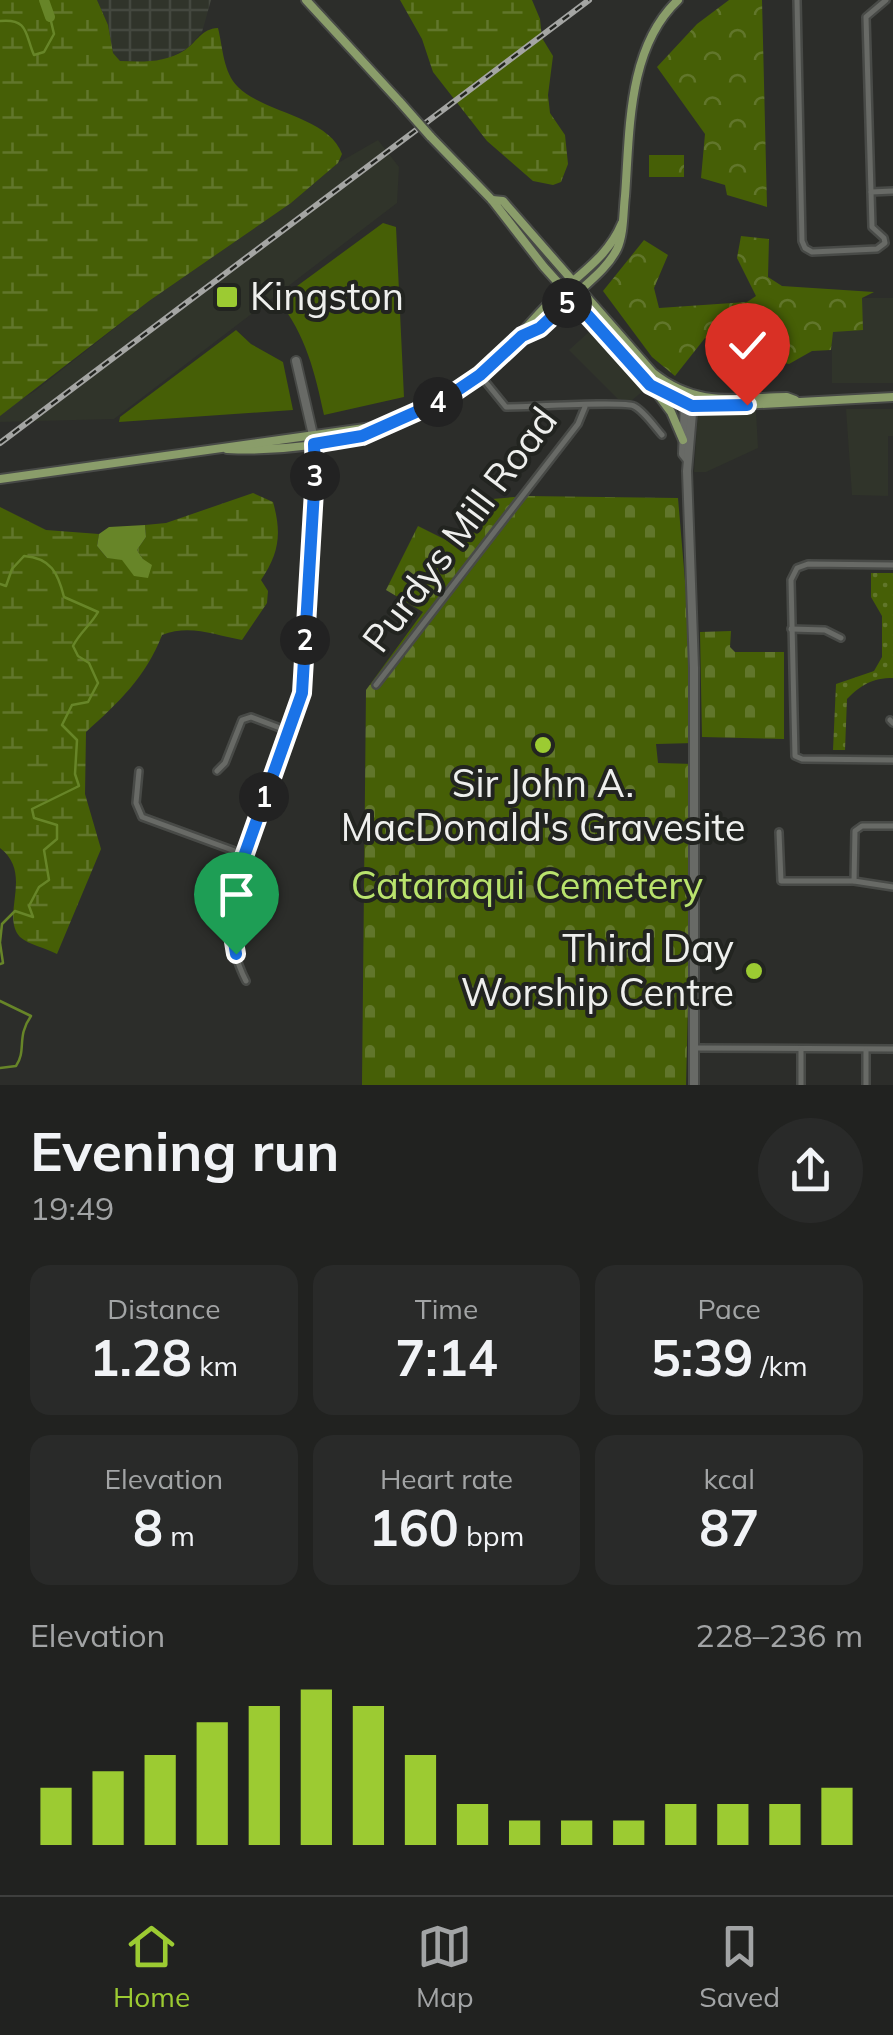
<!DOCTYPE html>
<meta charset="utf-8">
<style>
:root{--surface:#212220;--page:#292a29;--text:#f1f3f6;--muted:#a2a4a5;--line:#3e3f3e;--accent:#9ccb32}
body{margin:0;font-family:Mulish,sans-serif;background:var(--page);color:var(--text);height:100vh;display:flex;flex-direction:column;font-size:38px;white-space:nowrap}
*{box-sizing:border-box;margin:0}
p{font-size:32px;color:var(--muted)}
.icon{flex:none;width:55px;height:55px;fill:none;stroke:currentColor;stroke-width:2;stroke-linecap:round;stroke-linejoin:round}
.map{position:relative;height:1085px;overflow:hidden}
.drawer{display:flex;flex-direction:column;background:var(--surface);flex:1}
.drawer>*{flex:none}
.pin{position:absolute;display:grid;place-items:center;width:85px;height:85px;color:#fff;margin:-102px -42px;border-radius:50% 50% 50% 0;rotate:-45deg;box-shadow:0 0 10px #0007}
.pin .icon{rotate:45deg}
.km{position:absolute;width:50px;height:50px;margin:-25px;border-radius:50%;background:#222;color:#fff;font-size:28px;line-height:50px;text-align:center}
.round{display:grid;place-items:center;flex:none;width:105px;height:105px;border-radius:52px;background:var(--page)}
.overview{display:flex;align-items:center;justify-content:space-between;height:170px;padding:0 30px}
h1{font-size:55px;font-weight:700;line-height:75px}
.stats{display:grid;grid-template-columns:repeat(3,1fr);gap:15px;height:170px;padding:10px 30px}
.stats div{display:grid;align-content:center;border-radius:20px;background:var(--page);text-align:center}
.stats b{font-size:50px;font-weight:700}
.stats small{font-size:28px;font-weight:400}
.stats p{font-size:28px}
.chart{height:280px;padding:20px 30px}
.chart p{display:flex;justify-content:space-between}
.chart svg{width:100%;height:180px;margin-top:10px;stroke:var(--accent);stroke-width:6}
.menu{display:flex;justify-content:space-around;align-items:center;height:140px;border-top:2px solid var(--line);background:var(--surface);font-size:28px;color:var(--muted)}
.menu a{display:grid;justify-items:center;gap:5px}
.menu .on{color:var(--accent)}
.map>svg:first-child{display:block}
</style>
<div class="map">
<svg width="893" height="1085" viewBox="0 0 893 1085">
<defs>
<pattern id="industrial-grid" width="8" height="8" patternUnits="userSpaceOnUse" patternTransform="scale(2.5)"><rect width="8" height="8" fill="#30342a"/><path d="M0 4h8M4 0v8" fill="none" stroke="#44483f"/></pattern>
<pattern id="forest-crowns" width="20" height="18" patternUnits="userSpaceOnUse" patternTransform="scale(2.5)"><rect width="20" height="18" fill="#465f06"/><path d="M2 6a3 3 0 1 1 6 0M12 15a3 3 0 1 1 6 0" fill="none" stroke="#61762b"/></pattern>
<pattern id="wetland-marsh" width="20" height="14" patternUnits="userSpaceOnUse" patternTransform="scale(2.5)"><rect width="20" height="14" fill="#465f06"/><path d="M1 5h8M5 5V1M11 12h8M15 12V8" fill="none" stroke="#61762b"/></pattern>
<pattern id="cemetery-stones" width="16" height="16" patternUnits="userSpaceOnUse" patternTransform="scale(2.5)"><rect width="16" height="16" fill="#465f06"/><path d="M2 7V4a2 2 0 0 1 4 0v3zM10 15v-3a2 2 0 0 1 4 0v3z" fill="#61762b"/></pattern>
<pattern id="park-dots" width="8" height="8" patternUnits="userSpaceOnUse" patternTransform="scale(2.5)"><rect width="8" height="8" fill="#465f06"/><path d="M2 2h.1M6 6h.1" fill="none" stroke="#61762b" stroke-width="1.8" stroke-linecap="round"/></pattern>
</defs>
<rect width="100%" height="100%" fill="#2c2d2a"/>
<g fill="#30342a">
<path d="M378 140 399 167 397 203 114 419 0 422V416L10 406 35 391 149 301 291 203 338 163Z"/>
<path d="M862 298H893V383H832V332Z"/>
<path d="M589 332 644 390 631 401 618 399 569 350Z"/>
<path d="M846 409H893V436H888V496L852 495Z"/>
<path d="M756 411 758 448 706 472H694L698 412Z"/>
</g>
<path fill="url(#industrial-grid)" d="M97 0H211L202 32 188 48 167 59 146 62 120 61 113 53 108 25Z"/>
<g fill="#465f06">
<path d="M383 223 396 227 404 397 324 415C315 373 306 335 278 300Z"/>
<path d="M236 330 251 344 283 362 293 410 119 422 120 417Z"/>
</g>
<g fill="url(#forest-crowns)">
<path d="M729 0H762L767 207 727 195 725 185 701 178 705 134 657 67 697 24Z"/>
<rect x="649" y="155" width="35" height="22"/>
<path d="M741 236 769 239 768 277 782 286 874 292 862 298 863 330 833 332 831 350 812 351 789 364 765 359 705 338 675 376 652 357 603 291 644 240 668 255 654 288 659 308 747 302 756 296 737 258Z"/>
</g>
<g fill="url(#wetland-marsh)">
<path d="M0 0H97L108 25 113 53 120 61C143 62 165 63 185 50 198 41 201 29 218 28 223 48 223 72 238 87 264 113 329 117 342 154L338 163 291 203 149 301 0 416Z"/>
<path d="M396 0H532L540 19 542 38 553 56 548 95 550 113 565 135 568 164 561 182 553 185 533 181 487 141 433 72 422 39 400 0Z"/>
<path d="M253 493 273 502C282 534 279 553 261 580L268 591 267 603 242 640C214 635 190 624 162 635 146 677 118 703 86 732L85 794 101 849 57 954C46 948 29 945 20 937 0 915 34 874 0 848V507L46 530 99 534 97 546 107 558 143 559 137 550 146 537 145 525 166 523Z"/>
</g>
<g fill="url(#cemetery-stones)">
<path d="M526 496 678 498 692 664 694 743 656 744 658 763 694 764 686 1085H362L366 690 423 612 386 590 418 526 458 546 481 500Z"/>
<path d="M731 631 730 647 735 652H784V739L702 737 700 632Z"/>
</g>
<path fill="url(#park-dots)" d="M871 573H893V678C872 678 861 685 847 699L845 750H833L836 684 874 671 882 657V616L871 597Z"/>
<path fill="#678528" d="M145 525 146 537 137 550 143 559 152 565 148 578 134 576 122 560 107 558 97 546 99 534 109 527Z"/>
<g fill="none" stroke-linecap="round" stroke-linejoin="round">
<g stroke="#678528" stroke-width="2.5">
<path d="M0 21C29 18 25 35 34 55L44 52 54 34 50 17"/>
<path d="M0 584 6 586 12 569 24 556C51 558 58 573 64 597L98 612C90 626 80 632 73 646L78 656 89 663 98 683 88 702 72 705 62 725 77 740 75 774 79 786 32 809 34 818 57 825V839L44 850 49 880 39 887 29 906 33 917 15 911 2 924 0 942"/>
<path d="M0 943 3 963 0 964"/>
<path d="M0 1001 31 1016C16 1037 27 1050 16 1066L0 1068"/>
</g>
<path stroke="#678528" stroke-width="10" d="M44 0 50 17"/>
<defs>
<g id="street">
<path d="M797 0 802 241 805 248 812 252 877 249 885 243 884 238 872 227 866 17 886 0"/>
<path d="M871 192 893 191"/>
<path d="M480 375 506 407C525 407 625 401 634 406 644 411 654 426 662 435"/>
<path d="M893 565 808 564 797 568 791 580 795 756 802 759 893 760"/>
<path d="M791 629 825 630 841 638"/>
<path d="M376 685 578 424 585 407"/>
<path d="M890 720 893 723"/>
<path d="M139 771 136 803 142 817 243 854"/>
<path d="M217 771 225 763 242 720 251 717 288 731"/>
<path d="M779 832 781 881H854L893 887"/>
<path d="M854 881 855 831 862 826H893"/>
<path d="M246 981C205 903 257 815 285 740 291 724 300 706 302 689 312 619 311 545 315 475L314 445"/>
<path d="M695 1048 893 1049"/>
<path d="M801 1085V1050"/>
<path d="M866 1085V1051"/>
</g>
<g id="secondary">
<path d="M296 361 313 435"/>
<path d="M685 400 683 454 687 459"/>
<path d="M693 402 687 471 694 668V1085"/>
</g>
<g id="primary">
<path d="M306 0 400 102"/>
<path d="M430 136 492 200 544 267 650 385 684 403 703 407 893 397"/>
<path d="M492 200 503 201 653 373C697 408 734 398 787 397L795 400"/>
<path d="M522 336C544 327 559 311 576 294 591 280 608 267 617 249 624 234 623 212 625 196 630 131 627 48 678 0"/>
<path d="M653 388 671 412 683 440"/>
<path d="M227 449C315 453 412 432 481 374 507 352 526 326 550 302 577 275 607 259 622 223"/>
<path d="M0 479 379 426"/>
</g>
</defs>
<use href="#street" stroke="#484a47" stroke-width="10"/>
<use href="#secondary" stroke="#484a47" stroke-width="12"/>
<use href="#primary" stroke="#484a47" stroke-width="12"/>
<use href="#street" stroke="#686a66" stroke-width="5"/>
<use href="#secondary" stroke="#686a66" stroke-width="8"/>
<use href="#primary" stroke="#8a9d6a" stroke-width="8"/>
<defs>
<path id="rail" d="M0 443 589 0"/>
</defs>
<use href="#rail" stroke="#a4a5a3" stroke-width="6"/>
<use href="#rail" stroke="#222420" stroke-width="2.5" stroke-dasharray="8" stroke-linecap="butt"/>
<defs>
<path id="primary-bridge" d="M400 102 430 136"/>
</defs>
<use href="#primary-bridge" stroke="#484a47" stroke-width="12" stroke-linecap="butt"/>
<use href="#primary-bridge" stroke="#8a9d6a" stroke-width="8"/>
</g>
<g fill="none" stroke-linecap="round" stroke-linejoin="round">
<defs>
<path id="route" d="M236 954 230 917 232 890 302 693 315 474 314 444 362 436 443 400 480 375 522 336 540 328 572 298 650 385 692 406 747 405"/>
</defs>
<use href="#route" stroke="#fff" stroke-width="20"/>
<use href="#route" stroke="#1a73e8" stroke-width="12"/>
</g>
<g fill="#9ccb32" stroke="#222420" stroke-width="4">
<rect x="215" y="285" width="24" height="24" rx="5"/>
<circle cx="543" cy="745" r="10"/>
<circle cx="754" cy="971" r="10"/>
</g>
<g text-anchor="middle" stroke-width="8" stroke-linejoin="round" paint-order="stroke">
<g font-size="38" fill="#eeefed" stroke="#222420" text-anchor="start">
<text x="250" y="310">Kingston</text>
<text x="543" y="797" text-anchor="middle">Sir John A.<tspan x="543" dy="44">MacDonald's Gravesite</tspan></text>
<text x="734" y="962" text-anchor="end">Third Day<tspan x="734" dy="44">Worship Centre</tspan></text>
</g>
<g font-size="38" fill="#eeefed" stroke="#222420">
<text transform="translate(460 530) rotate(-53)" y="13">Purdys Mill Road</text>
</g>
<g font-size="38" fill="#b9e36d" stroke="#222420">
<text x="527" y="899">Cataraqui Cemetery</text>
</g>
</g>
</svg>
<div class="pin" style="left:236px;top:954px;background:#1e9e55"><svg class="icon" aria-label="arrive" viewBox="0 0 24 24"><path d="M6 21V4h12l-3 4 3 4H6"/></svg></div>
<div class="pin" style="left:747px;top:405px;background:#d93025"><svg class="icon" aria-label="check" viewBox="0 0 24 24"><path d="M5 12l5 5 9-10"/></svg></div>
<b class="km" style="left:264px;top:797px">1</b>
<b class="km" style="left:305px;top:640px">2</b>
<b class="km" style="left:315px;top:476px">3</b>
<b class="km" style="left:438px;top:402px">4</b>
<b class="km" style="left:567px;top:303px">5</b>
</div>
<section class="drawer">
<div class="overview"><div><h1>Evening run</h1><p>19:49</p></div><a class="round"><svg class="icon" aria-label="share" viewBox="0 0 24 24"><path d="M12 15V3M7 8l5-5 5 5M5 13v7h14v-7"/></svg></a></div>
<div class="stats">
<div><p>Distance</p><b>1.28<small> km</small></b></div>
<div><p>Time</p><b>7:14</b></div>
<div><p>Pace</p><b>5:39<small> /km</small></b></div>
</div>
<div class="stats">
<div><p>Elevation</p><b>8<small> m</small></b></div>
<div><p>Heart rate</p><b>160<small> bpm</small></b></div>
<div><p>kcal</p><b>87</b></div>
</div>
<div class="chart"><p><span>Elevation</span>228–236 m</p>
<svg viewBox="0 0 160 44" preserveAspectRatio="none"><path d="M5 44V30M15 44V26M25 44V22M35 44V14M45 44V10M55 44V6M65 44V10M75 44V22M85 44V34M95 44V38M105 44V38M115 44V38M125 44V34M135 44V34M145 44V34M155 44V30"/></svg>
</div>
</section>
<nav class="menu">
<a class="on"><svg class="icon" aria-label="home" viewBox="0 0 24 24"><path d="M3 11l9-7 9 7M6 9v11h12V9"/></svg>Home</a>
<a><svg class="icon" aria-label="map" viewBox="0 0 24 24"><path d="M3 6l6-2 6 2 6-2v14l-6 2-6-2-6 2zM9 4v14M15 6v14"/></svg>Map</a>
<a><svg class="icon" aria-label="saved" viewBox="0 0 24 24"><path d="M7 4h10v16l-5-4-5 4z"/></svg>Saved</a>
</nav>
